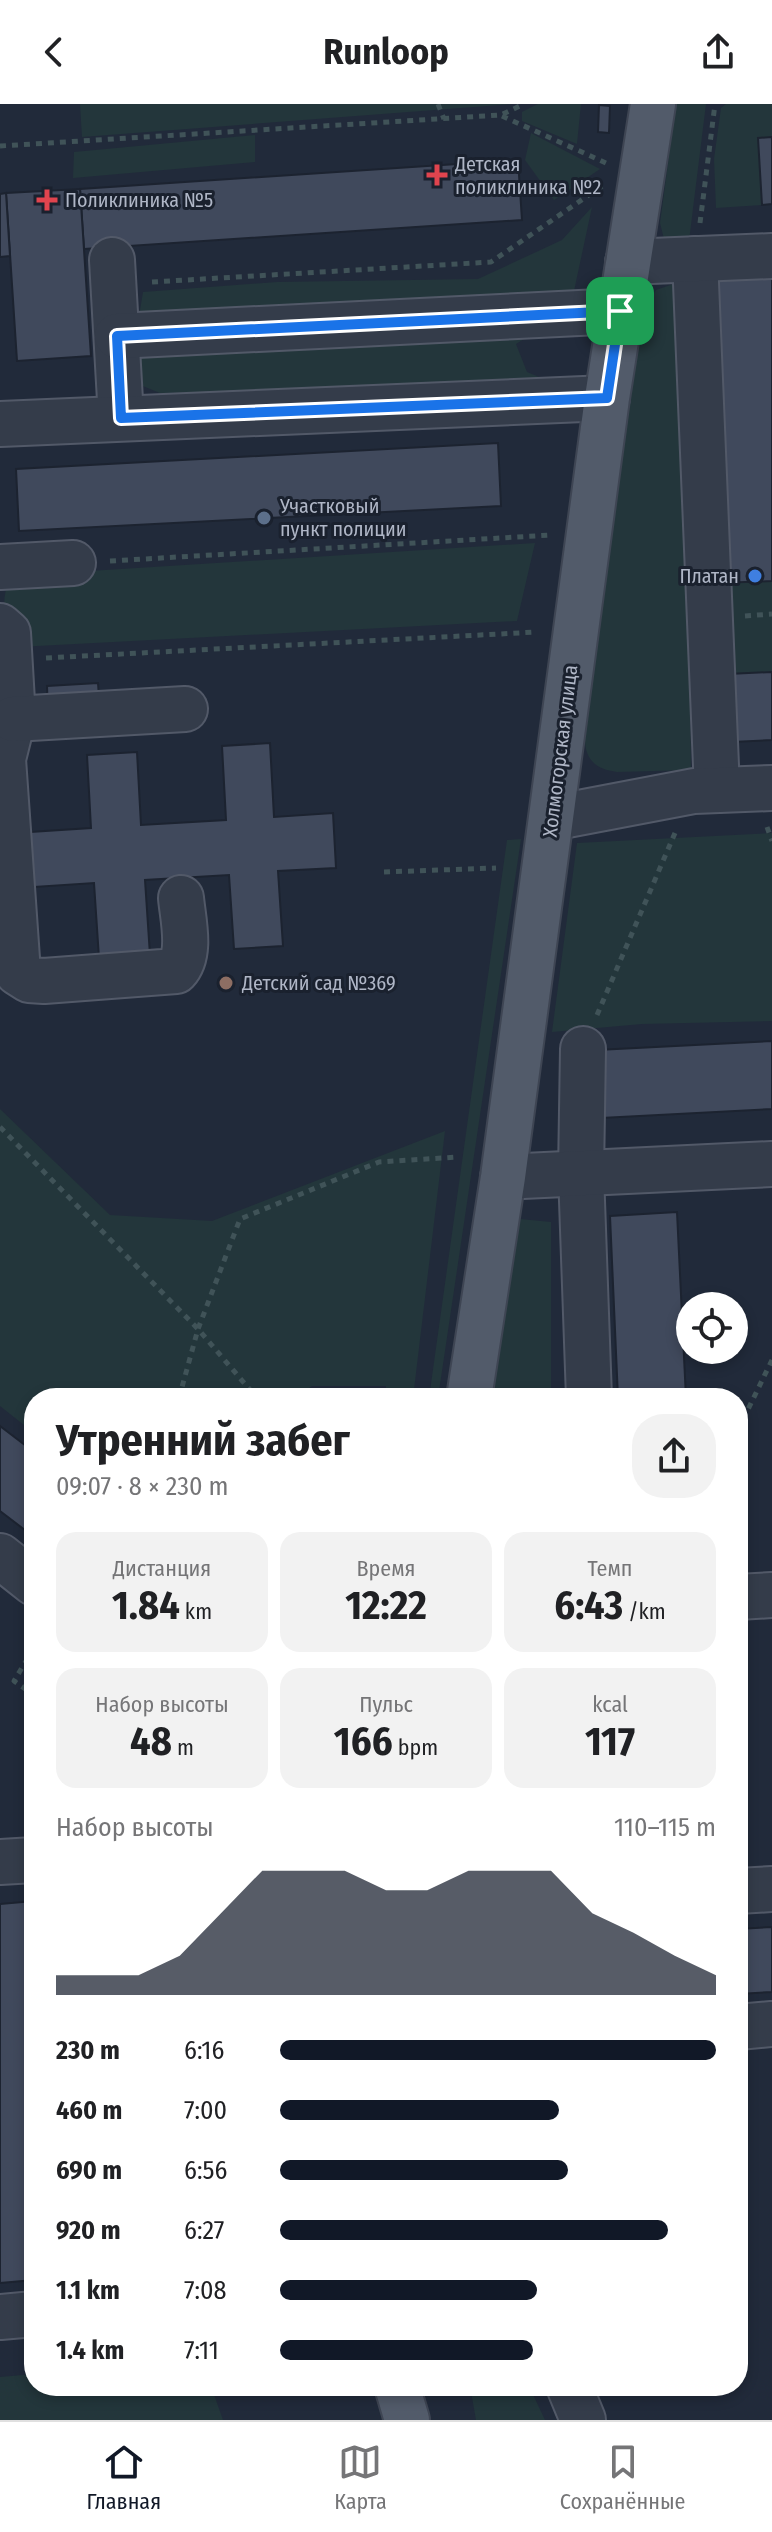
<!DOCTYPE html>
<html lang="ru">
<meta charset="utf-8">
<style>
:root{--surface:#fff;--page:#f2f2f2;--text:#202124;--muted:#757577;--line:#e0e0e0;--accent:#111827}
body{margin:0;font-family:"Fira Sans Condensed",sans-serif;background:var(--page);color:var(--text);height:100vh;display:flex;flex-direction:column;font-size:30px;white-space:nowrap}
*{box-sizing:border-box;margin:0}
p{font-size:26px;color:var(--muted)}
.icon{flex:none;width:44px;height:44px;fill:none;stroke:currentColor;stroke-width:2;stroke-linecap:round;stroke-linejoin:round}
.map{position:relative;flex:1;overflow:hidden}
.sheet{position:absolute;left:24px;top:1284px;width:724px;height:1008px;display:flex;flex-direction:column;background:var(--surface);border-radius:32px;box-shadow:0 4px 12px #0003}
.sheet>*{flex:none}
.tools{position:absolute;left:676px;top:1188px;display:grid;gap:16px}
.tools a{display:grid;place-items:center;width:72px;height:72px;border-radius:50%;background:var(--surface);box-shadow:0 4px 12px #0003;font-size:40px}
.pin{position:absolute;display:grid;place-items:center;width:68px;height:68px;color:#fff;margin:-34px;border-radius:16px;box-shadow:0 4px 12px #0006}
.round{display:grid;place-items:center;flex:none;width:84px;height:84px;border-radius:32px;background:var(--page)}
.head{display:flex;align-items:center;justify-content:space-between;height:136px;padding:0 32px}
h1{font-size:44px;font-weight:700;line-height:60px}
.figures{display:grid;grid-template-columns:repeat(3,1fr);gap:12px;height:136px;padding:8px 32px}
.figures div{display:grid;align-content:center;border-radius:20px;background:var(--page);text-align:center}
.figures b{font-size:40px;font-weight:700}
.figures small{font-size:22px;font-weight:400}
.figures p{font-size:22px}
.chart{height:224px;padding:16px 32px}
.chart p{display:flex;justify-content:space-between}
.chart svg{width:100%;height:144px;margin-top:8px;fill:var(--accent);opacity:.7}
ul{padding:0 32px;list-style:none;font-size:26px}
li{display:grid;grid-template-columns:128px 96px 1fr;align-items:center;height:60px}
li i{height:20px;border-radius:10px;background:var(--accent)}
header{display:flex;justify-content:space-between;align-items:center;height:104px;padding:0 32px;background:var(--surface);font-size:36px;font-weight:700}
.menu{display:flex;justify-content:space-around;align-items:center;height:112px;border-top:2px solid var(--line);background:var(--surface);font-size:22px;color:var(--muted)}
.menu a{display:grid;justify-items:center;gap:4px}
.menu .on{color:var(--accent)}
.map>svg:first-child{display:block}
</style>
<header><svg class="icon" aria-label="back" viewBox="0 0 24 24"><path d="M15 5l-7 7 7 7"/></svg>Runloop<svg class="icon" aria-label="share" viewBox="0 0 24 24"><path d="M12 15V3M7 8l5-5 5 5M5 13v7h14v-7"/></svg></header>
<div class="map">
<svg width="772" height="2316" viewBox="0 0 772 2316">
<rect width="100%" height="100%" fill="#212a3a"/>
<g fill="#23363b">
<path d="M80 0H514L82 33Z"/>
<path d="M538 0H581L577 40 522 17V8Z"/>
<path d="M676 0H706L688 145 664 135 660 119Z"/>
<path d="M726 0H772V33L758 34 762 101 716 104 714 55 721 4Z"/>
<path d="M531 29 600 65 554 96 525 56Z"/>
<path d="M255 31V58L73 74 74 48Z"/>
<path d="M592 103 571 201 137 224 143 188 277 178 478 175 562 136Z"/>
<path d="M685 176 691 666 617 668C595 665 584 655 585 632L638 216 656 186Z"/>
<path d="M554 216 516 240 527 268 544 275 535 285 160 289 133 278 125 246Z"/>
<path d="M535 439 517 517 18 543C3 517 0 499 10 472Z"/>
<path d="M772 477V568L728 570 720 479Z"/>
<path d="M772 729V917L642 920 552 928 577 739Z"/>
<path d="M521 735 438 1294H429L507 736Z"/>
<path d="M0 1005 110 1111 212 1117 445 1027 413 1294H386V1282H312L295 1294H34V1329L0 1302Z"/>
<path d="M510 1114 551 1118V1294H492Z"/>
<path d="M34 2270V2282H211L223 2316H0V2273Z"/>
<path d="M470 2282H529L545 2316H476Z"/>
</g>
<g fill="#40495c" stroke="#1c2330" stroke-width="2">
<path d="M599 1 610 2 609 29 598 28Z"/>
<path d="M772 33V100L762 101 758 34Z"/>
<path d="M518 56 522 116 84 145 80 85Z"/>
<path d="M80 85 91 252 17 257 6 89Z"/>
<path d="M6 89 10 152 0 153V90Z"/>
<path d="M772 164V477L720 479 704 167Z"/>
<path d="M498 339 501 402 19 427 16 365Z"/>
<path d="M772 568V636L732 638 728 570Z"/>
<path d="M98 579 100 606 48 609 47 582Z"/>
<path d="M270 639 274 713 333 709 336 764 278 767 283 842 234 845 229 771 145 776 150 851 99 854 94 779 34 783 30 728 91 724 87 651 137 648 141 721 226 716 222 642Z"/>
<path d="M772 937V1005L601 1014 597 946Z"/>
<path d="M677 1108 686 1294H618L610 1112Z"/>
<path d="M0 1322 34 1348V1433L0 1407Z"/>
<path d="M34 1797V2176L0 2179V1800Z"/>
<path d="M772 1823V1888L738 1890V1825Z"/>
</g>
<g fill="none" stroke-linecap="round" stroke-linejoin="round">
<defs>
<g id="minor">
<path d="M695 155 717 686"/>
<path d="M112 156 121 314"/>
<path d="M628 158 772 152"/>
<path d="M117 232 620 207"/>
<path d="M0 320 607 294"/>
<path d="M0 463 73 459"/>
<path d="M0 522 8 529 13 615 3 655 18 869 29 876 44 877 176 867C192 850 183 816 181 794"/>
<path d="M13 615 185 605"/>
<path d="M552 714 694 687 772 684"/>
<path d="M583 945 581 1069 589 1294"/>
<path d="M503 1073 772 1060"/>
<path d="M0 1452 34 1479"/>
<path d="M738 1493 772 1491"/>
<path d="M0 1758 34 1756"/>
<path d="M738 1787 772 1785"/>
<path d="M738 1923 772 1920"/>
<path d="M0 2213 34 2210"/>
<path d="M569 2282 583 2316"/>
</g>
<g id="major">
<path d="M469 1294 503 1073 607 294 653 0"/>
<path d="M397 2282 407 2316"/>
</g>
</defs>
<use href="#minor" stroke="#525968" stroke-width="48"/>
<use href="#major" stroke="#3e4553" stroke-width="48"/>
<g stroke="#405358" stroke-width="5" stroke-dasharray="6 6" stroke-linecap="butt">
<path d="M438 0 444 15"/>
<path d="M502 12 606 59"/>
<path d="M0 42 501 11 524 0"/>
<path d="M700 119 715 0"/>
<path d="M152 178 491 158 602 82"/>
<path d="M110 457 551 431"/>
<path d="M745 512 772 510"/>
<path d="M46 554 537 528"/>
<path d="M767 723 772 737"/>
<path d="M384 768 496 764"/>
<path d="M597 911 675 729"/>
<path d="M0 1023 198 1225 257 1294"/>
<path d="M179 1294 198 1225 240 1115 379 1058 458 1053"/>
<path d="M738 1326 772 1256"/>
<path d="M34 1544 14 1577 34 1591"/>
</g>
<use href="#minor" stroke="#343c4a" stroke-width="44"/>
<use href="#major" stroke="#525b6a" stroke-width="44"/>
</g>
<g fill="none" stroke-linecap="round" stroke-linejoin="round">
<defs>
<path id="route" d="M620 207 607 294 121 314 117 232Z"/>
</defs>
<use href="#route" stroke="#fff" stroke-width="16"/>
<use href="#route" stroke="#1a73e8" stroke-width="10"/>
</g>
<g fill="#e0444e" stroke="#1a212e" stroke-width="3">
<path d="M433 59h8v8h8v8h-8v8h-8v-8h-8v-8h8z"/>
<path d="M43 84h8v8h8v8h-8v8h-8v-8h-8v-8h8z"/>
</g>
<circle fill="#5c6f8a" stroke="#1a212e" stroke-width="3" cx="264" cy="414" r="8"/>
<circle fill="#3f7fe0" stroke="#1a212e" stroke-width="3" cx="755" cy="472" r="8"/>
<circle fill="#8d6e63" stroke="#1a212e" stroke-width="3" cx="226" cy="879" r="8"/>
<g text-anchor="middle" stroke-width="6" stroke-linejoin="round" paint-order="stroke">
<g font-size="20" fill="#afb6c6" stroke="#1a212e" text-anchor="start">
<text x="455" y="67">Детская<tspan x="455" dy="23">поликлиника №2</tspan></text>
<text x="65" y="103">Поликлиника №5</text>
<text x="280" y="409">Участковый<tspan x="280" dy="23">пункт полиции</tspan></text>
<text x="739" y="479" text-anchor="end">Платан</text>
<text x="242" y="886">Детский сад №369</text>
</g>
<g font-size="20" fill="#afb6c6" stroke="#1a212e">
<text transform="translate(560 647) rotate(-83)" y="7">Холмогорская улица</text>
</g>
</g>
</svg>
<div class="tools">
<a><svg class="icon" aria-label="locate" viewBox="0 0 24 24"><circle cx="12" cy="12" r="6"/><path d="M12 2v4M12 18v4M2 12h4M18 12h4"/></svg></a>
</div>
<div class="pin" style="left:620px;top:207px;background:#1e9e55"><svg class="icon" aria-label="arrive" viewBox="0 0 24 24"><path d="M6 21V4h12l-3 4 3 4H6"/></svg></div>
<section class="sheet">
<div class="head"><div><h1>Утренний забег</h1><p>09:07 · 8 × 230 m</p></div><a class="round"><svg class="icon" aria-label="share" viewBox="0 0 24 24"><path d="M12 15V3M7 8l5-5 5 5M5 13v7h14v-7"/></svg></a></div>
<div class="figures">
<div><p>Дистанция</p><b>1.84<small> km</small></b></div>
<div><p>Время</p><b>12:22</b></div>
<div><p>Темп</p><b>6:43<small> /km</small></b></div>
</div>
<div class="figures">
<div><p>Набор высоты</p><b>48<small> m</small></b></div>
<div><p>Пульс</p><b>166<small> bpm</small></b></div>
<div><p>kcal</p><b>117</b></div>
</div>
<div class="chart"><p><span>Набор высоты</span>110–115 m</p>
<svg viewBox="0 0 160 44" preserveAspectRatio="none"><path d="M0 44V38L10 38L20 38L30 32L40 19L50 6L60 6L70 6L80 12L90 12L100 6L110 6L120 6L130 19L140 25L150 32L160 38V44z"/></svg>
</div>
<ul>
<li><b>230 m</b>6:16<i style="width:100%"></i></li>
<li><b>460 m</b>7:00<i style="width:64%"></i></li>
<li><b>690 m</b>6:56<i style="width:66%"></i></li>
<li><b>920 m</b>6:27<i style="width:89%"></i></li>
<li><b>1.1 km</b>7:08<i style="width:59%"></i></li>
<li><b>1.4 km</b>7:11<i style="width:58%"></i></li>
</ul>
</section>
</div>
<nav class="menu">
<a class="on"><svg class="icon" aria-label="home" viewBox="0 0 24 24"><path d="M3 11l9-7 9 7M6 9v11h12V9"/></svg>Главная</a>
<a><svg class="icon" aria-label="map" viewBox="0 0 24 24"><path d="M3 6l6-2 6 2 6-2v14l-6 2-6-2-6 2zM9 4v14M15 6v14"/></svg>Карта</a>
<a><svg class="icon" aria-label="saved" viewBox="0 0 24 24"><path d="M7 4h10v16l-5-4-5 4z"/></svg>Сохранённые</a>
</nav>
